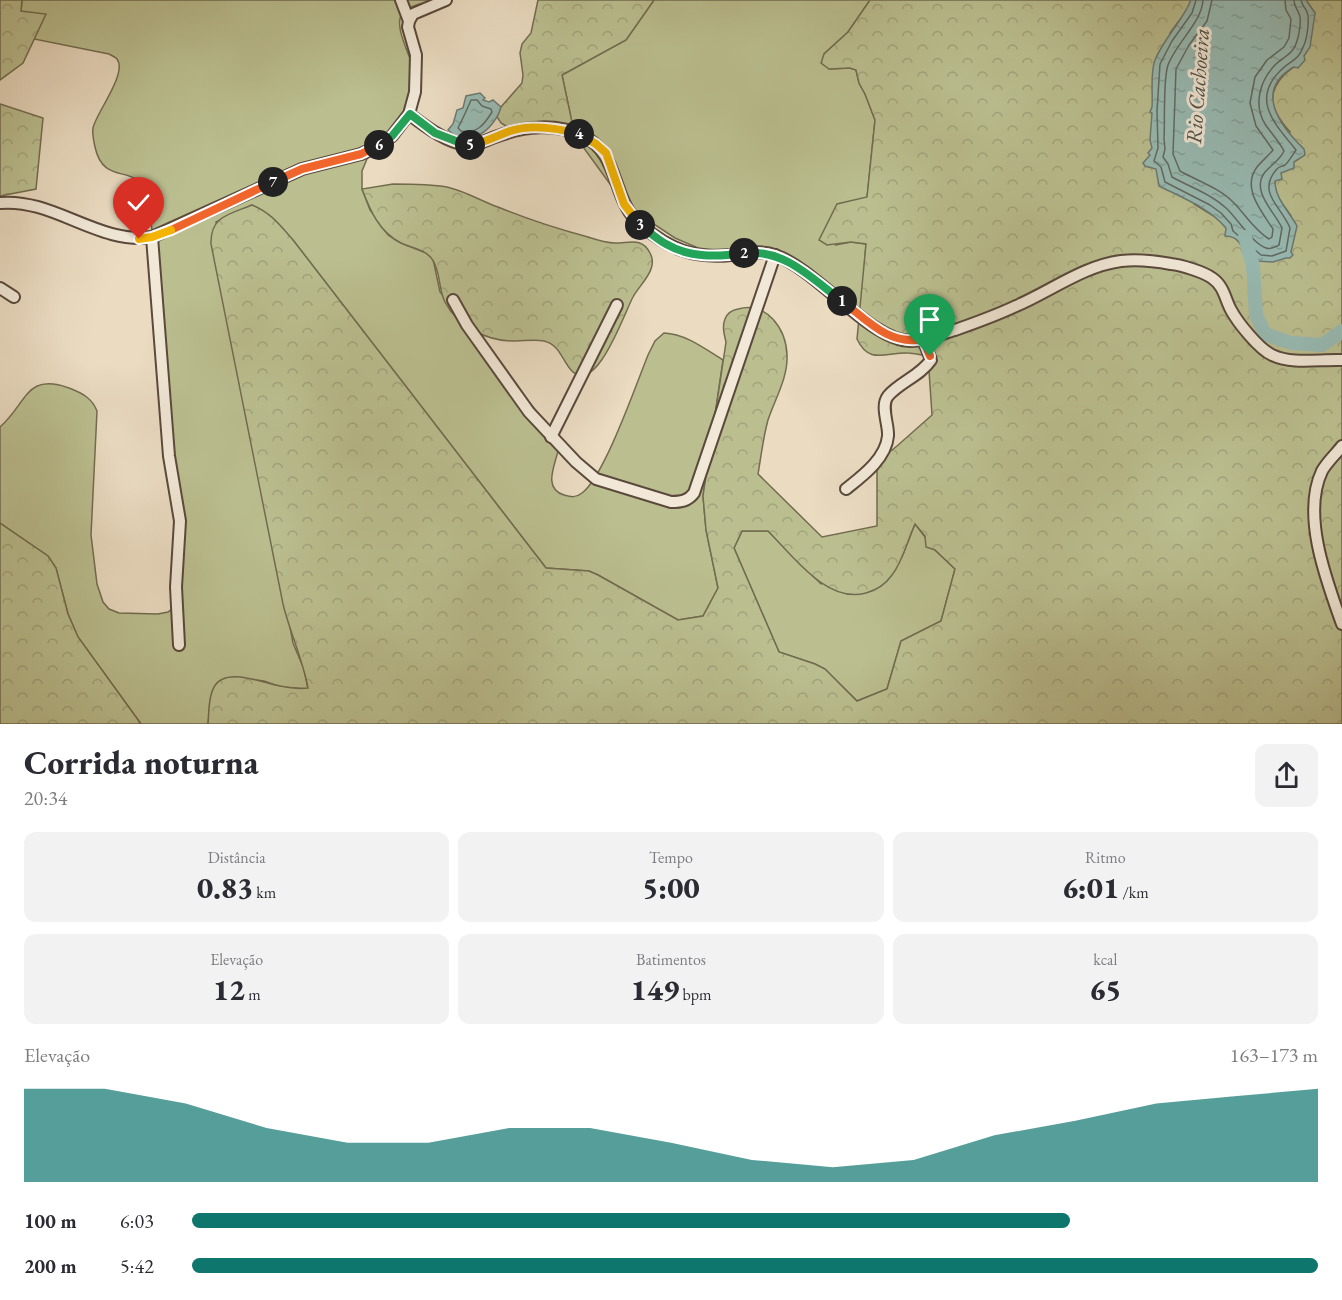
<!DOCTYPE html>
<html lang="pt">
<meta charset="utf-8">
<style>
:root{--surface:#fff;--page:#f2f2f3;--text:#2b2b33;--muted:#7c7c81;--accent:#0f766e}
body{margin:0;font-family:"EB Garamond",serif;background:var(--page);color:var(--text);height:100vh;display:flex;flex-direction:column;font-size:22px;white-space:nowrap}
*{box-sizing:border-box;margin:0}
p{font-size:20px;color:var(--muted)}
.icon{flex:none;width:33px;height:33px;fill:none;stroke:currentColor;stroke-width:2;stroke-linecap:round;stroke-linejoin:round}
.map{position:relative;height:724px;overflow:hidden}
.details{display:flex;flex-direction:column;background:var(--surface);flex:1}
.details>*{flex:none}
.pin{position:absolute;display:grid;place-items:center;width:51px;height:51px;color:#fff;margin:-62px -26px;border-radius:50% 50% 50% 0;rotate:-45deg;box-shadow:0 0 6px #0007}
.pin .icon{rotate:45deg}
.km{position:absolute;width:30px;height:30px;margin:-15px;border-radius:50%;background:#222;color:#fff;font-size:16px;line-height:30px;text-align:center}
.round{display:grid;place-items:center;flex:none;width:63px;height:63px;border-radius:12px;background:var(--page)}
.headline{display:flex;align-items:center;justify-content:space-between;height:102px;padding:0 24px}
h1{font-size:33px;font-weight:800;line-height:45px}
.figures{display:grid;grid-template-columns:repeat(3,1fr);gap:9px;height:102px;padding:6px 24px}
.figures div{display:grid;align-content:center;border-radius:12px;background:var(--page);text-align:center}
.figures b{font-size:30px;font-weight:800}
.figures small{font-size:16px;font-weight:400}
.figures p{font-size:16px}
.chart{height:168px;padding:12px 24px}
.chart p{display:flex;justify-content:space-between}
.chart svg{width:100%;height:108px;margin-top:6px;fill:var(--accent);opacity:.7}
ul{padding:0 24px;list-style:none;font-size:20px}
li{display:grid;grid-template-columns:96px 72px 1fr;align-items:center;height:45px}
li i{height:15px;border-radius:8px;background:var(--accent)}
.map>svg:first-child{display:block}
</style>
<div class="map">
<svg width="1342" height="724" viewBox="0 0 1342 724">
<defs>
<pattern id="forest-crowns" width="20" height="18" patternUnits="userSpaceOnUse" patternTransform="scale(1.5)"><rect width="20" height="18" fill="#bbbf90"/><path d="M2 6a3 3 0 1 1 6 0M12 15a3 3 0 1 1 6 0" fill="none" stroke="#a1a37b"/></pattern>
<pattern id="water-ripples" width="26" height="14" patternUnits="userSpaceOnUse" patternTransform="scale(1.5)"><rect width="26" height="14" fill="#98bbb4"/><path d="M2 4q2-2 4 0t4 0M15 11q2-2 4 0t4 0" fill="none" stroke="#83a09a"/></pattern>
</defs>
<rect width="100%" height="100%" fill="#eadbc1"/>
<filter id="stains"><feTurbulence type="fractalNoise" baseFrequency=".00333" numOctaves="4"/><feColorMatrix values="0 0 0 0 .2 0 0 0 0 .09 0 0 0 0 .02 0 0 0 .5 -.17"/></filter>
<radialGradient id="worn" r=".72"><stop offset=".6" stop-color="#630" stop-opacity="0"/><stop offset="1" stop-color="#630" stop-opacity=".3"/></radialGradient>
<g fill="#bbbf90" stroke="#726c50" stroke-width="1.5">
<path d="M22 0H434C425 3 410 5 403 12 392 25 411 56 414 71 417 81 416 93 416 104L367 159 362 171V189L370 210 388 235 399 242 426 253 433 259 440 292 546 423 559 446C557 462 541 488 564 495 571 497 576 498 582 493 604 477 636 385 648 355L655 341 664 333C686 334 705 349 723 360L703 496 706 530 718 588 703 616 678 620 598 575 589 571 546 568 293 240 252 205 216 222 293 643 304 669 308 689 281 687 264 681 234 677 211 698 208 724H141L78 637 68 614 56 568 48 556 0 523V427C27 404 25 372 69 388 82 393 92 398 97 411L91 535 97 584 103 602 109 609 119 613 158 614 168 612 173 608 178 586 174 492 149 196C137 161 104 188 95 147 94 142 92 134 93 128 96 113 128 73 117 59 115 57 111 55 109 54L19 36Z"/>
<path d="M654 0H870L848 32 824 54 829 69 850 68 856 70 859 83 865 94 875 120 867 198 836 245 851 242 866 244 861 314 786 259 698 248 675 238 631 209 610 184 570 129V113L562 75 626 40Z"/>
<path d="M915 524 935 550 955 569 941 621 901 641 887 689 857 701 825 669 815 664 779 652 734 548 742 531H768L821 584 902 557Z"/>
</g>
<g fill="url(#forest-crowns)" stroke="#726c50" stroke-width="1.5" fill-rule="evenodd">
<path d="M0 0H22L21 11 46 14 23 63 0 80Z"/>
<path d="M538 0H654L626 40 562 75 572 122 570 129 506 126 501 123 497 117 501 107 522 83 523 75 520 53 522 44 531 33Z"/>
<path d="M870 0H1191L1187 10 1170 33 1194 204 1217 218 1253 257 1291 216C1286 208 1279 201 1276 192 1271 177 1285 147 1290 132 1273 113 1264 96 1284 75 1290 69 1298 65 1301 58 1307 44 1310 27 1315 13L1306 0H1342V724H208C209 713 208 697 214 687 225 666 263 683 280 686 289 688 300 689 308 688 303 660 290 633 283 604L211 244C210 216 230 214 252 205 270 212 280 225 293 240L546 568 589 571 598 575 678 620 703 616 718 588 706 530 703 496 726 342C724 334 722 326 725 319 727 313 733 310 738 309 767 301 786 329 787 355 788 378 775 399 768 420 763 438 761 457 758 474L822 537 877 526V467L887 454 897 446 932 415 928 356C921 355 914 353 908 353 886 352 869 365 857 339L866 244 851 242 827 245 819 240 837 204 867 197 875 120 865 94 859 83 856 70 850 68 829 69 821 63 824 54 848 32ZM915 524 925 536 926 547 935 550 955 569 941 621 901 641 887 689 857 701 825 669 815 664 779 652 734 548 742 531H768C793 556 827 604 866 593 877 590 885 585 892 575 903 561 907 541 915 524Z"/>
<path d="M0 104 43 118 36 189 0 196Z"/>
<path d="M393 184C410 184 430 184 447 187 465 191 481 201 498 207 527 219 558 229 588 237 597 240 606 243 615 243 630 243 642 237 650 253 659 269 640 284 633 297 625 311 596 398 571 370 562 360 560 345 544 341 535 339 523 341 513 341 487 341 457 326 445 302 438 289 441 271 432 259 425 249 411 248 401 243 379 232 370 210 362 189Z"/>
<path d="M0 523 48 556 56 568 68 614 78 637 141 724H0Z"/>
</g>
<g fill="url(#water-ripples)" stroke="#6c7a72" stroke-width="1.5">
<path d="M1191 0H1306L1315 13 1310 47 1304 56 1305 60 1298 68 1294 67C1253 90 1280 126 1304 149L1305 155 1294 162V168L1281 173 1282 179 1275 181C1275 199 1289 211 1297 226L1291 252 1293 255 1290 258H1286L1273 262 1257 261 1249 253H1243C1242 242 1235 236 1225 236L1226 228C1209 208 1183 198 1159 186L1156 169 1145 166 1143 163 1150 155 1148 153 1152 148 1150 140 1152 113 1150 112 1152 107C1153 93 1150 73 1155 60 1164 38 1182 22 1191 0Z"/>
<path d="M480 93 485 98 483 100 489 102 493 100 501 107C495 129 468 151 448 130L453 124 457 110 463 108 466 96Z"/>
</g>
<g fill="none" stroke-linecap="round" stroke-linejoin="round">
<g stroke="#616a62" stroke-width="1.5">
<path d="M1196 0 1192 13 1172 41 1160 64 1157 111 1158 148 1154 161 1161 167 1165 182 1210 205 1221 213 1231 224 1233 231 1261 255 1272 256 1286 251 1290 228C1281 206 1257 193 1276 170 1280 165 1280 168 1285 165 1288 163 1293 154 1296 150 1277 126 1250 101 1280 71 1291 59 1298 62 1304 45 1307 38 1310 19 1307 12 1305 7 1302 6 1301 0"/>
<path d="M1203 0C1202 22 1176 43 1168 65 1163 79 1165 122 1164 139L1165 149 1163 157 1168 164 1172 177C1190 187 1211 194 1226 208 1237 218 1252 243 1266 248 1270 250 1275 247 1279 245L1282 228C1275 212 1250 191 1265 172 1272 164 1280 160 1284 151 1279 141 1271 133 1265 124 1253 104 1260 80 1276 64 1285 56 1294 53 1297 41 1299 35 1301 23 1300 17 1299 11 1294 7 1294 0"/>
<path d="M1212 0 1207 21 1189 45 1176 69 1173 154 1180 171C1198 181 1219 188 1233 202 1245 214 1254 230 1269 239L1272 237 1273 229C1262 212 1241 188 1257 167 1262 161 1269 155 1273 150L1256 126 1250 103 1255 77 1267 60 1284 47 1289 38 1291 19 1286 10 1285 0"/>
<path d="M471 100H477L482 106 491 109 492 112C484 125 477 134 461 131L458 128C463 118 467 110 471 100Z"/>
</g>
<path stroke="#98bbb4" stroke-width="14" d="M1245 237 1253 266 1256 315 1265 334 1291 343 1322 345 1342 331"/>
<defs>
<g id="minor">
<path d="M401 0 409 21"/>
<path d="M409 114C425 126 447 143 467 145 477 146 488 139 498 136 525 126 557 123 583 136 621 154 611 201 641 225 669 249 694 259 731 255 745 253 761 250 775 255 818 270 871 342 912 341 926 340 941 334 955 330 975 323 997 315 1016 306 1051 291 1083 266 1121 261 1138 259 1155 261 1171 264 1181 265 1204 272 1212 278 1224 286 1225 299 1231 310 1238 323 1259 349 1272 355 1292 365 1320 359 1342 360"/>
<path d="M0 203C54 198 98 245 152 237L302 169 361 154 379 146 392 136 409 114 415 92 416 55 408 27 409 21 413 14 446 0"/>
<path d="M152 237 169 456 180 521 176 587 179 645"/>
<path d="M0 288 14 297"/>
<path d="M453 300 467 325 529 412 576 462 596 479 671 502C681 502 688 501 694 493L775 255"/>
<path d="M551 437 617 305"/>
<path d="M1342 446C1336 454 1327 462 1322 471 1301 515 1327 582 1342 624"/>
<path d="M846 489C861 477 886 459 888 436 889 425 880 406 888 396 900 382 920 376 931 360L923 339"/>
</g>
</defs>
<use href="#minor" stroke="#5a493c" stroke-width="14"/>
<use href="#minor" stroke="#f1e8d7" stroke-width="10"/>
</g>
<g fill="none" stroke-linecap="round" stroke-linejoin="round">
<defs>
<path id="split-1" d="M842 301C867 320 889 346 923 339L930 356"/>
<path id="split-2" d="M744 253C785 249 811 278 842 301"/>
<path id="split-3" d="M640 225C648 231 657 239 666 244 690 258 717 257 744 253"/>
<path id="split-4" d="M579 134 596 144 606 153 624 204 640 225"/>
<path id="split-5" d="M470 145C484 143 496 136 510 131 532 124 557 128 579 134"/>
<path id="split-6" d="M379 145 392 136 410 114 435 133 466 145H470"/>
<path id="split-7" d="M273 182 302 169 361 154 379 145"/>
<path id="split-8" d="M171 230 273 182"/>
<path id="split-9" d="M139 239 152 237 171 230"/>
</defs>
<use href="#split-1" stroke="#fff" stroke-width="12"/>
<use href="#split-2" stroke="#fff" stroke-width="12"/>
<use href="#split-3" stroke="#fff" stroke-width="12"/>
<use href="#split-4" stroke="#fff" stroke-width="12"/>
<use href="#split-5" stroke="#fff" stroke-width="12"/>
<use href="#split-6" stroke="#fff" stroke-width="12"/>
<use href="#split-7" stroke="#fff" stroke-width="12"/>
<use href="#split-8" stroke="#fff" stroke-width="12"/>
<use href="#split-9" stroke="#fff" stroke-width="12"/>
<use href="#split-1" stroke="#f0652b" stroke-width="8"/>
<use href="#split-2" stroke="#22a559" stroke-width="8"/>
<use href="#split-3" stroke="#22a559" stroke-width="8"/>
<use href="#split-4" stroke="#f5b400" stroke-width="8"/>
<use href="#split-5" stroke="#f5b400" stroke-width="8"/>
<use href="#split-6" stroke="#22a559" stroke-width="8"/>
<use href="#split-7" stroke="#f0652b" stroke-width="8"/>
<use href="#split-8" stroke="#f0652b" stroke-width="8"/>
<use href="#split-9" stroke="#f5b400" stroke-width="8"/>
</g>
<g text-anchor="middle" stroke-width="6" stroke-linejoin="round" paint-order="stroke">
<g font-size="22" font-style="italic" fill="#505149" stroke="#f1e8d7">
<text transform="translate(1197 86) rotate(-86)" y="8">Rio Cachoeira</text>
</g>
</g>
<rect width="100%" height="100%" filter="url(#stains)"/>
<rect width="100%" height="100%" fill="url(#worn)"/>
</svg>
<div class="pin" style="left:930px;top:356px;background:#1e9e55"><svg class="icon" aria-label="arrive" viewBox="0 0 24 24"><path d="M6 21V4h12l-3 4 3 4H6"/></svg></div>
<div class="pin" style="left:139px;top:239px;background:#d93025"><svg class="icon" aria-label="check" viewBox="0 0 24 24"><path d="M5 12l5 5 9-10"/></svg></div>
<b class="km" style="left:842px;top:301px">1</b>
<b class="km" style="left:744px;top:253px">2</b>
<b class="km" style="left:640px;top:225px">3</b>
<b class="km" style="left:579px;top:134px">4</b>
<b class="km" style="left:470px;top:145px">5</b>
<b class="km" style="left:379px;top:145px">6</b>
<b class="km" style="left:273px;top:182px">7</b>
</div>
<section class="details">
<div class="headline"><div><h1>Corrida noturna</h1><p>20:34</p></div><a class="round"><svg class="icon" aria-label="share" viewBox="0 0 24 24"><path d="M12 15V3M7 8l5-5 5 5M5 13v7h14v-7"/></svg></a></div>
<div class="figures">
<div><p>Distância</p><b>0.83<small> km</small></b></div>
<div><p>Tempo</p><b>5:00</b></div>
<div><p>Ritmo</p><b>6:01<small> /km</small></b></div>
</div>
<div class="figures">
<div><p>Elevação</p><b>12<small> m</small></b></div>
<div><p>Batimentos</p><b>149<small> bpm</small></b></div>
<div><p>kcal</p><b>65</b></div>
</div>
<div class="chart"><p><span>Elevação</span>163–173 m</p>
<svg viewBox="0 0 160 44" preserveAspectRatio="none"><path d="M0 44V6L10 6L20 12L30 22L40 28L50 28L60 22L70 22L80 28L90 35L100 38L110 35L120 25L130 19L140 12L150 9L160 6V44z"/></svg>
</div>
<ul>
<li><b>100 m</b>6:03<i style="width:78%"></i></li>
<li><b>200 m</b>5:42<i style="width:100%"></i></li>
</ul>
</section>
